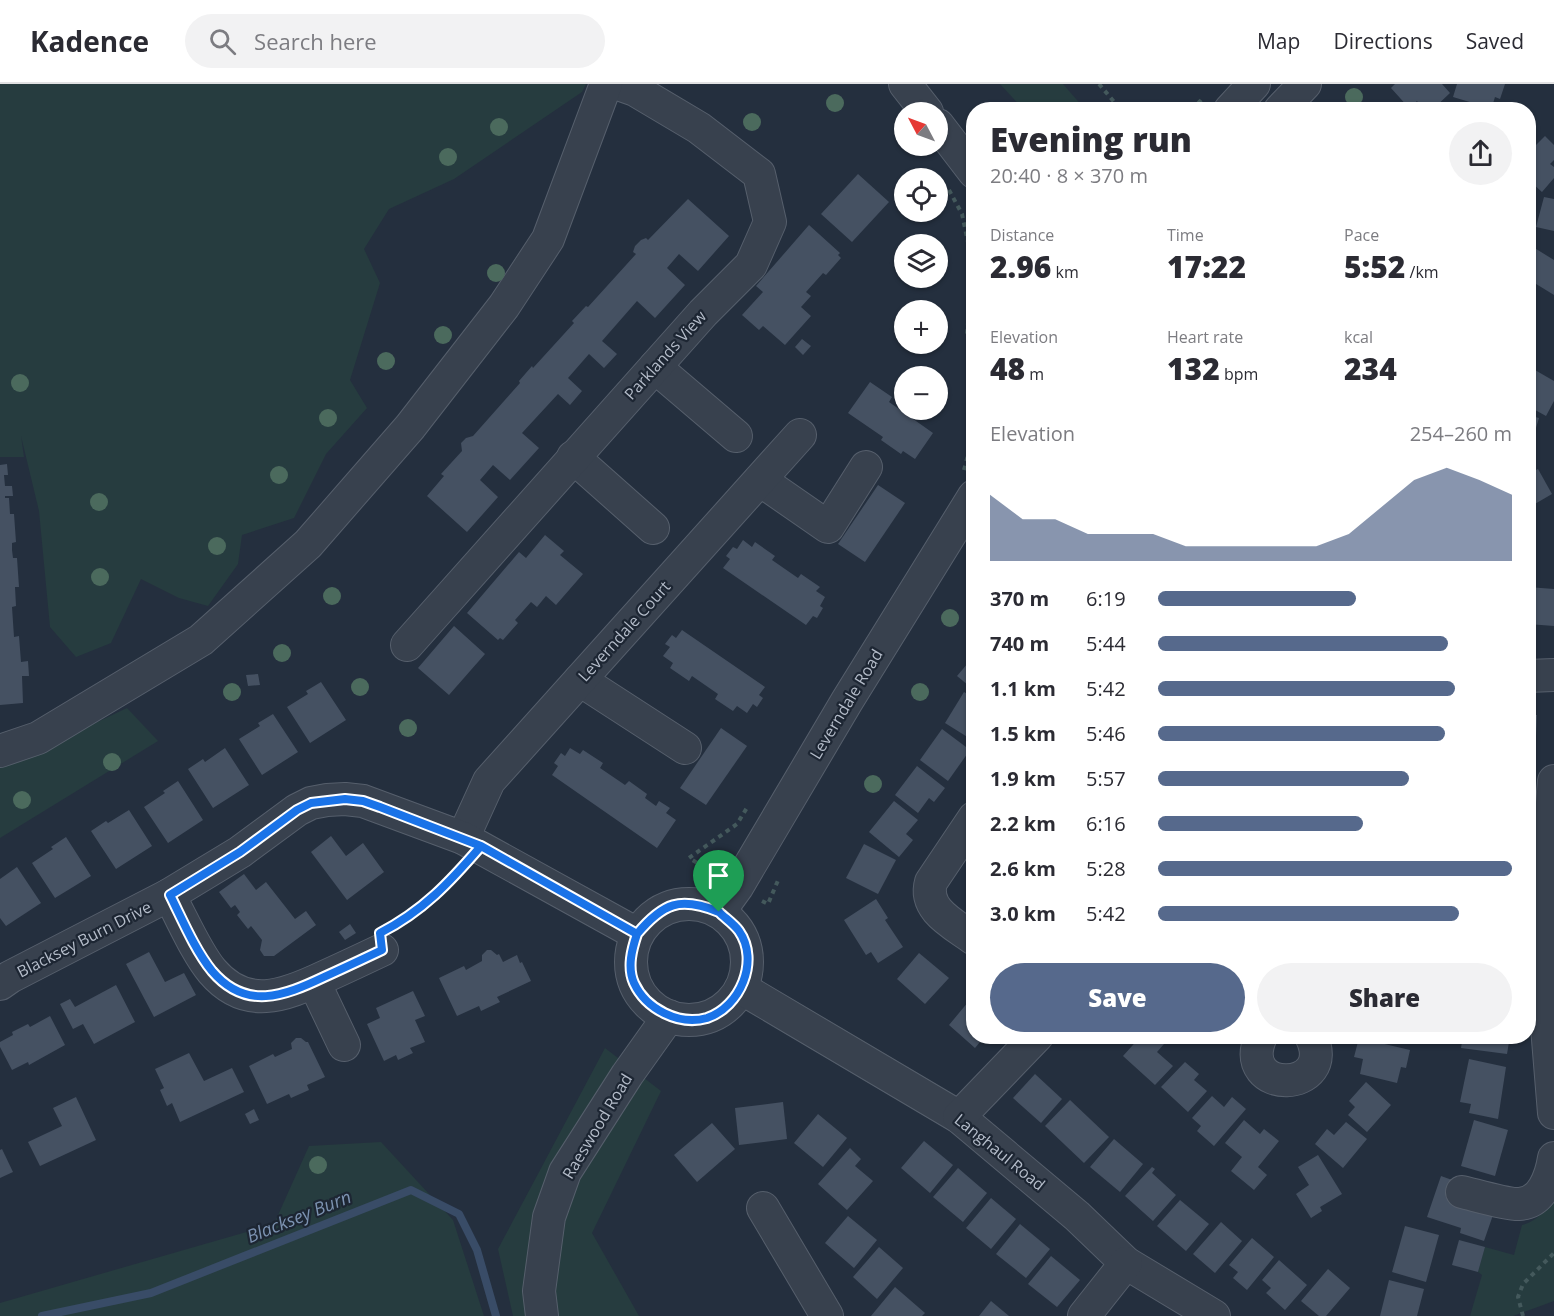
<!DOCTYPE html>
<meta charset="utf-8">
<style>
:root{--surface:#fff;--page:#f2f2f3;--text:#2b2b33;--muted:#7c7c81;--line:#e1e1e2;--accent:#56698c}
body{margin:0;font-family:"Open Sans",sans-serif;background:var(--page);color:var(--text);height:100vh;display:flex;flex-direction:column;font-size:22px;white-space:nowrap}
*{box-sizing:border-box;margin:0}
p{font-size:20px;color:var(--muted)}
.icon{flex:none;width:33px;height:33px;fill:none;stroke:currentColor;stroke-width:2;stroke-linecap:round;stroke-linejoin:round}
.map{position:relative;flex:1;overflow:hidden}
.drawer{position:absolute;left:966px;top:18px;width:570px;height:942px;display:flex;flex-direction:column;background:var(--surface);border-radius:24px;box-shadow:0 2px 4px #0004}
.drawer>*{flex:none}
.needle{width:39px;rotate:311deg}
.fabs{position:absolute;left:894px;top:18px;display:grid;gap:12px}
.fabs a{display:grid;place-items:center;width:54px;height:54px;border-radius:50%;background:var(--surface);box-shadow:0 2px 4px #0004;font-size:30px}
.pin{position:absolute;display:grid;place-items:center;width:51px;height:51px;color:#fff;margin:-62px -26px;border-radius:50% 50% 50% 0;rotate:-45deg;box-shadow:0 0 6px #0007}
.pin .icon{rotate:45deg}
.round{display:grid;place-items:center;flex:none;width:63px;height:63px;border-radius:32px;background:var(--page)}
.head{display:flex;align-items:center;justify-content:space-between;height:102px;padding:0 24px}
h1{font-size:33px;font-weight:800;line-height:45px}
.stats{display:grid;grid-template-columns:repeat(3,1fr);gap:9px;height:102px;padding:6px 24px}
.stats div{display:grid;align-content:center}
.stats b{font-size:30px;font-weight:800}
.stats small{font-size:16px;font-weight:400}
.stats p{font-size:16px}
.chart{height:168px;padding:12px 24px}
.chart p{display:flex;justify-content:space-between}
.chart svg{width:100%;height:108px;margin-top:6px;fill:var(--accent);opacity:.7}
.primary-button{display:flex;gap:12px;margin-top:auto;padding:12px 24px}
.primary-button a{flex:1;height:69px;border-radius:36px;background:var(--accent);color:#fff;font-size:24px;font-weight:800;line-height:69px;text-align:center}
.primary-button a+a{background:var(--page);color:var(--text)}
ul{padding:0 24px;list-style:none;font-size:20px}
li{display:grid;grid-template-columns:96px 72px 1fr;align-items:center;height:45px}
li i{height:15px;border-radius:8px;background:var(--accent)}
header{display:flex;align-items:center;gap:36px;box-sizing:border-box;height:84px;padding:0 30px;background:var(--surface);border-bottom:2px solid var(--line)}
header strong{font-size:28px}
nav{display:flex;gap:33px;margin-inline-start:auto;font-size:21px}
.search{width:420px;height:54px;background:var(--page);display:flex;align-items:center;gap:15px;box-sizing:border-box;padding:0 21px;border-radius:33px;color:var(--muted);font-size:22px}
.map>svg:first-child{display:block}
</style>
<header>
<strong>Kadence</strong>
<div class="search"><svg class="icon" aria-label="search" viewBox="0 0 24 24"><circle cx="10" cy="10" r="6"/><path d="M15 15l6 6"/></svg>Search here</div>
<nav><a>Map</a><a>Directions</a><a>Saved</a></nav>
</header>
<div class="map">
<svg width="1554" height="1232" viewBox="0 0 1554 1232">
<rect width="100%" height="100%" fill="#242f3e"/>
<g fill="#263c3f">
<path d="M0 0H586L582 8 454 95 389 125 364 165 380 199 350 296 367 324 326 370 294 434 242 451 238 480 208 522 179 514 141 495 111 559 76 573 50 543 39 427 21 352 24 373H0Z"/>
<path d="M1000 0H1063L1083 23 1080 26 1023 25Z"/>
<path d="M127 624 158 657 0 754V684Z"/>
<path d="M605 964 661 1007 592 1149 639 1232H513L498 1165Z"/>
<path d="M381 1058 453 1136 484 1232H0V1219L274 1140 309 1062Z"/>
<path d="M1554 1111V1217L1513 1232H1470L1482 1191 1478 1188 1485 1163 1514 1171 1522 1141C1538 1137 1546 1126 1554 1111Z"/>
</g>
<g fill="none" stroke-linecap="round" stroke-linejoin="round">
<path stroke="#394c67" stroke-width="8" d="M42 1232 151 1209 411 1106 459 1130 477 1166 496 1232"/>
</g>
<g fill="#455162">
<path d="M1395 0H1442L1450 9 1432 26H1424L1417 17 1409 24 1391 4Z"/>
<path d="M1457 0H1505L1500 15 1495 13 1491 26 1471 25 1473 19 1453 13Z"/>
<path d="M1545 52 1554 61V76L1550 80 1554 83V94L1542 108 1532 99 1528 102V69Z"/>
<path d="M858 90 889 118 852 158 821 130Z"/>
<path d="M1544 113 1554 115V147L1536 143Z"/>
<path d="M688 115 729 152 698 187 679 170 667 184 685 201 655 234 637 217 602 257 617 270 604 284 589 270 568 294 582 307 570 321 558 310 522 349 539 364 510 396 493 381 480 396 498 413 467 448 427 412 444 392 441 390 462 367 461 359 466 354 473 352 520 299 519 297 532 282 533 284 574 239 572 237 586 222 588 223 636 170 633 168 635 162 641 156 646 154 648 156Z"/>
<path d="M809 141 840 169 838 171 841 174 826 191 823 189 806 208 811 212 801 223 811 232 785 261 763 242 759 246 742 231 763 208 756 202Z"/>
<path d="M1528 160 1554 176V211L1528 195Z"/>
<path d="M802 255 811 262 803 271 795 263Z"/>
<path d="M1528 282 1554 297V317L1546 332 1528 322Z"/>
<path d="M870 298 892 313 889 318 933 349 915 375 903 367 901 370 881 356 883 353 848 329Z"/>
<path d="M1528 331 1539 334 1529 367H1528Z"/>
<path d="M7 380 8 391H4L5 402H12L13 412H5V414H9L10 430H14L16 458 12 459V466L13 474H17L19 503H15L16 522 12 523 14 553 19 552 21 578 28 577 29 592H22L23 619 0 621V381Z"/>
<path d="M1538 385 1552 410 1528 424V390Z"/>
<path d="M878 401 905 419 865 478 838 460Z"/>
<path d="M545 451 564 467 560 471 583 490 556 521 546 512 537 523 531 518 515 536 518 539 503 556 500 554 498 556 467 529 519 468 526 474Z"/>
<path d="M743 456 752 463 755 458 775 472 772 476 798 494 801 490 820 503 816 507 825 513 820 522 823 524 817 534 813 532 806 541 723 484 730 475 726 472 733 463 737 465Z"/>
<path d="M1528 503 1554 505V542L1528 540Z"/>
<path d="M454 542 485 570 449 611 418 584Z"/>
<path d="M682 546 765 603 759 611 763 614 757 623 753 620 747 629 737 622 733 627 715 615 718 610 692 592 689 597 670 584 673 579 663 572 670 563 665 560 672 551 676 554Z"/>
<path d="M974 572V606L957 592Z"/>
<path d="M258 590 260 601 248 602 246 591Z"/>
<path d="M321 598 346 636 310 659 287 623 308 610 306 607Z"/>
<path d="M964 608 974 614V647L969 654 945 639Z"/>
<path d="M273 630 298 668 262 691 239 655 260 642 258 639Z"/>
<path d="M1528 631H1537L1535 673H1528Z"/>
<path d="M721 644 747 662 706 721 680 704Z"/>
<path d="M942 645 970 666 948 697 920 676Z"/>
<path d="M225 664 249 701 213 724 188 685 203 675 205 678Z"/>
<path d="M570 664 580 670 583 666 603 679 600 684 625 701 629 697 647 710 645 714 656 722 659 717 670 724 666 729 676 736 657 764 552 691 558 682 554 679 561 669 565 672Z"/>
<path d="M917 682 945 704 934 718 929 714 918 729 895 711Z"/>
<path d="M178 697 203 736 168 759 144 723 165 709 163 707Z"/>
<path d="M894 717 918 736 906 750 913 756 899 773 869 748Z"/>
<path d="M129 726 152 762 116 785 91 747 106 737 108 739Z"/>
<path d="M331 752 346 772 363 759 384 788 347 816 311 768Z"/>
<path d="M66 753 91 792 55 814 32 779 53 765 51 763Z"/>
<path d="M864 760 896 776 878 810 846 794Z"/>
<path d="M17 783 41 819 6 842 0 834V795Z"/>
<path d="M244 790 256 806 266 798 295 835 306 827 316 841 274 872H264L260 866 262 856 251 842 248 845 237 831 240 828 235 821 231 824 219 808Z"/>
<path d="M876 815 888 834 885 836 903 863 878 879 871 868 866 871 844 836Z"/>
<path d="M350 840 356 849 345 856 339 848Z"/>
<path d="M487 866H491L497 871 499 870 503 878 517 871 520 879 522 878 531 897 497 913 500 918 481 927 479 922 457 932 439 894 464 882 466 886 482 877V871Z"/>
<path d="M149 868 165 898 184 889 196 911 154 933 126 880Z"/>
<path d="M919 869 949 894 925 920 897 895Z"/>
<path d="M116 901 135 938 94 960 83 940 73 945 60 920 70 915 75 923Z"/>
<path d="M413 907 425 932 415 936 425 958 410 964 413 969 398 976 396 971 384 977 367 940 380 934 376 924Z"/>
<path d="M974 911V952H985L975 964 949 941Z"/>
<path d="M50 932 65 961 29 981 28 978 12 986 0 963V958L13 951 12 948 28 940 30 943Z"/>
<path d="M1141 952H1171L1157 968 1173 982 1155 1001 1123 972Z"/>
<path d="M1463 952H1510L1507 970 1461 964Z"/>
<path d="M296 954H301L306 958H308L325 993 307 1001 309 1006 291 1014 289 1010 267 1020 249 982 273 970 275 973 292 965 291 959Z"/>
<path d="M1359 954 1410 966 1406 984 1401 983 1397 999 1360 990 1363 975 1354 973Z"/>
<path d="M189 969 204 997 232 984 244 1008 180 1038 172 1019 167 1022 160 1006 164 1004 155 985Z"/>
<path d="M1469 975 1506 983 1498 1035 1469 1029 1471 1020 1460 1018Z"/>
<path d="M1185 978 1199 990 1194 996 1207 1007 1188 1028 1161 1003Z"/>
<path d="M1035 990 1062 1015 1041 1039 1013 1014Z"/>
<path d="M1366 998 1391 1021 1367 1048 1348 1031 1355 1023 1349 1017Z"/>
<path d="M1212 1012 1224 1023 1232 1013 1246 1025 1214 1062 1197 1047 1201 1042 1192 1034Z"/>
<path d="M76 1013 96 1056 40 1082 28 1058 62 1042 53 1024Z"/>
<path d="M1070 1016 1109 1053 1084 1079 1045 1042Z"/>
<path d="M783 1018 787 1055 739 1061 735 1024Z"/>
<path d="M254 1025 259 1036 250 1040 245 1030Z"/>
<path d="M818 1030 847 1054 823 1083 794 1059Z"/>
<path d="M1244 1036 1260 1050 1264 1045 1279 1057 1258 1083 1267 1091 1254 1106 1231 1087 1242 1073 1225 1059Z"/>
<path d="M1474 1036 1508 1046 1495 1092 1461 1082Z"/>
<path d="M1346 1038 1367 1055 1343 1084 1315 1060 1327 1045 1334 1051Z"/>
<path d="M712 1039 735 1065 697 1098 674 1071Z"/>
<path d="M1114 1055 1143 1080 1120 1108 1090 1083Z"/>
<path d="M924 1057 953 1081 930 1109 901 1084Z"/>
<path d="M850 1064 861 1075 855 1082 873 1097 847 1126 818 1100Z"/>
<path d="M2 1065 13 1088 0 1094V1066Z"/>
<path d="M1318 1071 1342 1110 1320 1123 1322 1127 1311 1134 1296 1110 1309 1101 1298 1083Z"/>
<path d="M1152 1083 1155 1085 1152 1089 1176 1111 1153 1137 1125 1112Z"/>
<path d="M958 1084 987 1109 963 1138 933 1113Z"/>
<path d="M1441 1092 1466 1101 1493 1131 1484 1157 1460 1149 1461 1144 1427 1133Z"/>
<path d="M991 1114 1016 1135 991 1165 966 1144Z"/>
<path d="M1180 1116 1209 1140 1186 1167 1157 1142Z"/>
<path d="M848 1132 877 1156 854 1184 825 1159Z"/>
<path d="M1221 1138 1242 1157 1215 1189 1193 1170Z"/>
<path d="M1020 1140 1050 1165 1026 1194 996 1170Z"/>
<path d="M1405 1142 1439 1151 1426 1198 1392 1188Z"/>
<path d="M1252 1154 1274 1173 1247 1206 1233 1194 1238 1188 1229 1181Z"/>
<path d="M1459 1156 1485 1163 1478 1188 1452 1181Z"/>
<path d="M879 1163 903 1184 877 1215 853 1193Z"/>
<path d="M1051 1172 1080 1196 1057 1223 1028 1200Z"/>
<path d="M1279 1176 1307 1201 1285 1226 1266 1209 1271 1204 1262 1196Z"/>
<path d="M1328 1185 1350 1204 1326 1232H1319L1301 1217Z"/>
<path d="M1389 1196 1424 1205 1417 1232H1380Z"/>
<path d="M895 1203 925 1229 922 1232H871Z"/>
<path d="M991 1217 1009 1232H979Z"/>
</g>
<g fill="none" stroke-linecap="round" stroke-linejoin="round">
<defs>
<g id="minor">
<path d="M905 0 927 28"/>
<path d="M1230 26 1254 0"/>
<path d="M1280 26 1305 0"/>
<path d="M938 41 974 88"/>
<path d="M655 283 736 352"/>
<path d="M573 373 653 444"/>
<path d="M760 396 828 443 866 383"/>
<path d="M407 561 703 229 751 181 770 138 759 90 699 44 635 6 618 0"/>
<path d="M1528 592 1554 591"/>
<path d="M580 596 685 664"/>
<path d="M0 667 38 654 201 556 308 460 410 343 504 222 548 155 606 0"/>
<path d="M1554 697 1540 857 1554 1029"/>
<path d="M974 734 931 798C923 826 954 840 974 855"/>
<path d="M463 754 489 697 800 351"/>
<path d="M169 811C182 834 196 868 212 887 246 927 284 912 324 893 344 884 363 875 382 866"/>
<circle cx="689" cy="878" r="58"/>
<path d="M719 828 737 803 847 617 974 412"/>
<path d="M314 898 344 961"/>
<path d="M0 900 10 893 169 811 240 768 297 726 311 719 327 716 345 715 363 717 463 754 637 850"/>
<path d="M741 904 959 1033 1077 1132 1126 1179 1214 1232"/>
<path d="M1261 952C1235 1013 1339 1009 1311 952"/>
<path d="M959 1033 1037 952"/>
<path d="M1462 1108C1475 1111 1508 1121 1519 1120 1542 1119 1551 1093 1554 1074"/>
<path d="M763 1124 827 1232"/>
<path d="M542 1232 539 1207 549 1133 565 1088 627 991 669 932"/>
<path d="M1084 1232 1126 1179"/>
</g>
</defs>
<use href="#minor" stroke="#565f6c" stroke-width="34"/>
<g stroke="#44595c" stroke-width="4" stroke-dasharray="4.5 4.5" stroke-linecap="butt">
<path d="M1099 0 1121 26"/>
<path d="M1192 26 1202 15"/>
<path d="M949 106 962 130 973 182 967 250 974 286"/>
<path d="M964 386 974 349"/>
<path d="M712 788 689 774 737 740 748 722"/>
<path d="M762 817 768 820 779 794"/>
<path d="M395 842 432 815 462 784"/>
<path d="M1523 1232 1518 1213 1523 1200 1554 1169"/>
</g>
<use href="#minor" stroke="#38414e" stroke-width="32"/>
</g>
<g fill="#4b6a5d">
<circle cx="1354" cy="13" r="9"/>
<circle cx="835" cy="19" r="9"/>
<circle cx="752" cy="38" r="9"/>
<circle cx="499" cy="43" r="9"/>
<circle cx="448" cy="73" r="9"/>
<circle cx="496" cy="189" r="9"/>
<circle cx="443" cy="251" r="9"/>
<circle cx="386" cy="277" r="9"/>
<circle cx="20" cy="299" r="9"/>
<circle cx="328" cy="334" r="9"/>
<circle cx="279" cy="391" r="9"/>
<circle cx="99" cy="418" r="9"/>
<circle cx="217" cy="462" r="9"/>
<circle cx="100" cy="493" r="9"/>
<circle cx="332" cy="512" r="9"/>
<circle cx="950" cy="534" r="9"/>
<circle cx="282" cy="569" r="9"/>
<circle cx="360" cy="603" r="9"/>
<circle cx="232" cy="608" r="9"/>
<circle cx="920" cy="608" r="9"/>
<circle cx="408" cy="644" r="9"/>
<circle cx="112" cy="678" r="9"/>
<circle cx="873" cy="700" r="9"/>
<circle cx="22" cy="716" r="9"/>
<circle cx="318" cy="1081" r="9"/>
</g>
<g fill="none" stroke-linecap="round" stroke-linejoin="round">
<defs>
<path id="route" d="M719 828C680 812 663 819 637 850L481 762 380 723 363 717 345 715 311 719 297 726 240 768 170 811C182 835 195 866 212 887 246 927 284 912 324 893 344 884 363 875 382 866L380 849C423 827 450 798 481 762L637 850C632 865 627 883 634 899 646 925 679 942 707 934 740 923 760 877 739 847 734 840 725 834 719 828"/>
</defs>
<use href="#route" stroke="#fff" stroke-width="12"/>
<use href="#route" stroke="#1a73e8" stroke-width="8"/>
</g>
<g text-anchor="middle" stroke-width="4.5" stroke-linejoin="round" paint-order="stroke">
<g font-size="16" fill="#b4bcc9" stroke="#1d2633">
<text transform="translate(665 271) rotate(-48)" y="6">Parklands View</text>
<text transform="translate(624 547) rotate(-48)" y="6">Leverndale Court</text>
<text transform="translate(846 620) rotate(-59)" y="6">Leverndale Road</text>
<text transform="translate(84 855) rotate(-27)" y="6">Blacksey Burn Drive</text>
<text transform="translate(597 1042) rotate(-59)" y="6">Raeswood Road</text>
<text transform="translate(1000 1068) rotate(39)" y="6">Langhaul Road</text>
</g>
<g font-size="18" font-style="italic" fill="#7c92b1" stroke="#1d2633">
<text transform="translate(299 1133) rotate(-22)" y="6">Blacksey Burn</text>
</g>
</g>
</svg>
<div class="fabs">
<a><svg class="needle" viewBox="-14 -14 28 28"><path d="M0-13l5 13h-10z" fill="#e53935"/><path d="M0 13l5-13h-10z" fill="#7c7c81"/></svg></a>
<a><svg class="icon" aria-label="locate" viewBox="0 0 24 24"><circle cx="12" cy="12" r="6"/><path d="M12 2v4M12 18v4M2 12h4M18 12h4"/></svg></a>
<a><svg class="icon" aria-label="layers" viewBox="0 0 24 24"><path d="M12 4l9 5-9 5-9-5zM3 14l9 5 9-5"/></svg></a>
<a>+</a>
<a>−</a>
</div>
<div class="pin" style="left:719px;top:828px;background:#1e9e55"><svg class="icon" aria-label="arrive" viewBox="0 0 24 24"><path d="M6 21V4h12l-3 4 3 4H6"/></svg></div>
<section class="drawer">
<div class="head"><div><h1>Evening run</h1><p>20:40 · 8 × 370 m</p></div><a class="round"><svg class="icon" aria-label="share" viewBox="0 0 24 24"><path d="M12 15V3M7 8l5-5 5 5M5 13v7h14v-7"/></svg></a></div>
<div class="stats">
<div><p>Distance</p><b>2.96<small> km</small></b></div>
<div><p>Time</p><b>17:22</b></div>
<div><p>Pace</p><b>5:52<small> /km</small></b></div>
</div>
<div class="stats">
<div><p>Elevation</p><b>48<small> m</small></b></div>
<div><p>Heart rate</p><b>132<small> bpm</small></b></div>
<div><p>kcal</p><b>234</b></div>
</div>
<div class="chart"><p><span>Elevation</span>254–260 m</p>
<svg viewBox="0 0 160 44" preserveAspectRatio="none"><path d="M0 44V17L10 27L20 27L30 33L40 33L50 33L60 38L70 38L80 38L90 38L100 38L110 33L120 22L130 11L140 6L150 11L160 17V44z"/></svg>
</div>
<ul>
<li><b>370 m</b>6:19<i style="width:56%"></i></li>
<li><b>740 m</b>5:44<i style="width:82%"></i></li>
<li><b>1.1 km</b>5:42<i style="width:84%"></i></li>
<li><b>1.5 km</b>5:46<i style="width:81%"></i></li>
<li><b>1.9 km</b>5:57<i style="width:71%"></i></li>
<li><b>2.2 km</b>6:16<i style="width:58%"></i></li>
<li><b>2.6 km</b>5:28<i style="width:100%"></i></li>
<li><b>3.0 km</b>5:42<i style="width:85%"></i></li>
</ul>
<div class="primary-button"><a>Save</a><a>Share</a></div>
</section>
</div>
